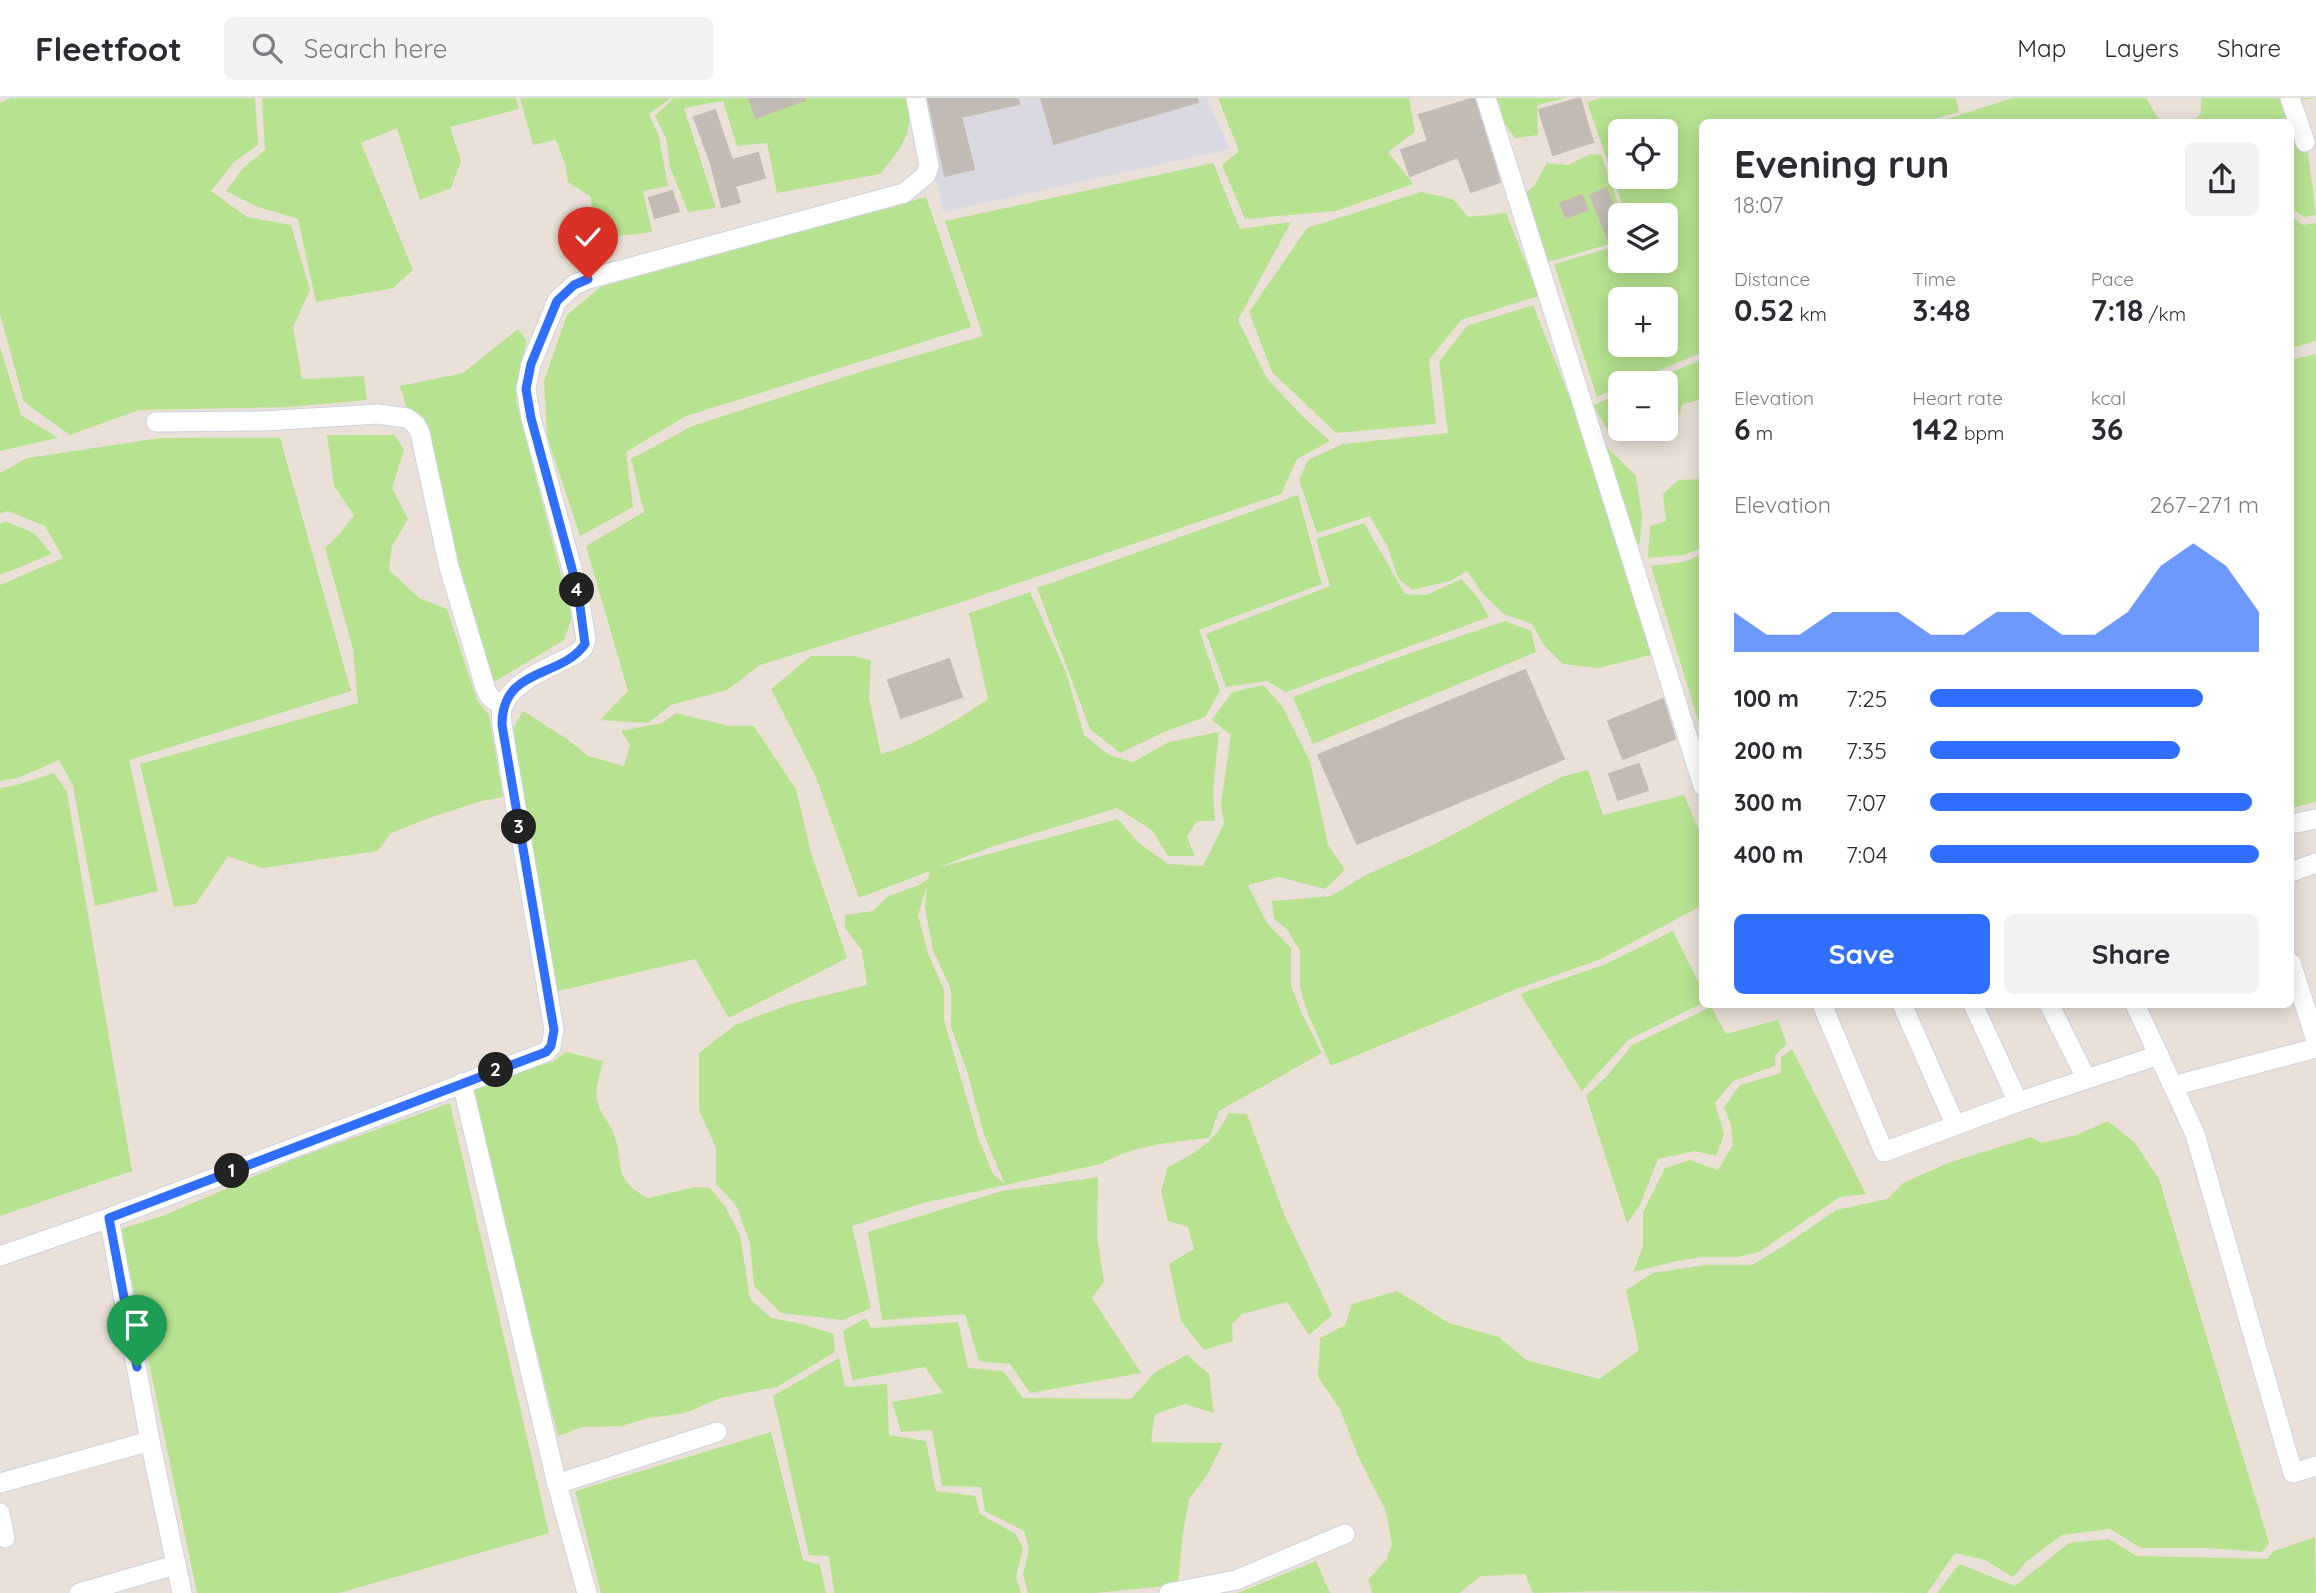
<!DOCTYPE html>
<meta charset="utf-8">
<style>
:root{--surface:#fff;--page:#f2f2f3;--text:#2b2b33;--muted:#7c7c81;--line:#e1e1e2;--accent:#306efe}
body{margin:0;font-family:Quicksand,sans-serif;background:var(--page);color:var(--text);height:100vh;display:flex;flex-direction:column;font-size:26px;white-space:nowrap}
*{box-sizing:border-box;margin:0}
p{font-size:23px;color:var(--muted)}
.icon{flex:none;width:38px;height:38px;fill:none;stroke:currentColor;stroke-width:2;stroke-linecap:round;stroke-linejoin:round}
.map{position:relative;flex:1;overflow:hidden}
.drawer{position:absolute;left:1699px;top:21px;width:595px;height:889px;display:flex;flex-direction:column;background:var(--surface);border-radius:10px;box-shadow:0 4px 18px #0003}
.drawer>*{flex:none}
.buttons{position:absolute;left:1608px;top:21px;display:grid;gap:14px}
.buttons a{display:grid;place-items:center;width:70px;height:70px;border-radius:10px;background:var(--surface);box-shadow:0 4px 18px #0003;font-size:35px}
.pin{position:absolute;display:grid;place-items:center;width:60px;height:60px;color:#fff;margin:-72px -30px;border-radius:50% 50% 50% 0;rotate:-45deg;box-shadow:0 0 7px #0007}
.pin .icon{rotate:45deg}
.km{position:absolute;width:35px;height:35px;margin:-18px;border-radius:50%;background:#222;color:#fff;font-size:19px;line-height:35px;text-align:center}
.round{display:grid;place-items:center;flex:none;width:74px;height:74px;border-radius:10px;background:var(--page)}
.headline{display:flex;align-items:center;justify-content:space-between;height:119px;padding:0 35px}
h1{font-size:38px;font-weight:700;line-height:52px}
.figures{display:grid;grid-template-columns:repeat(3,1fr);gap:10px;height:119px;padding:7px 35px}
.figures div{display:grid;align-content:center}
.figures b{font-size:30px;font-weight:700}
.figures small{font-size:19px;font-weight:400}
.figures p{font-size:19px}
.chart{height:196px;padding:14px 35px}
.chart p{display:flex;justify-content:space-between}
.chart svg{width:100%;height:126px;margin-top:7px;fill:var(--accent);opacity:.7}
.primary-button{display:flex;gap:14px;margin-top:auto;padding:14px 35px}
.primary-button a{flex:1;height:80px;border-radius:10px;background:var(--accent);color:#fff;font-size:28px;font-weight:700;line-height:80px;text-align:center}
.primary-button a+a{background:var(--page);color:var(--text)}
ul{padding:0 35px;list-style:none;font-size:23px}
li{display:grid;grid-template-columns:112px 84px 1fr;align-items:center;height:52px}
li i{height:18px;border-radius:9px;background:var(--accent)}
header{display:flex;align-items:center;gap:42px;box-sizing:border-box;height:98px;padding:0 35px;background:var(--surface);border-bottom:2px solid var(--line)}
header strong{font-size:33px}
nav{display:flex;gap:38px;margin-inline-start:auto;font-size:24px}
.search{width:490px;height:63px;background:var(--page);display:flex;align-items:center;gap:18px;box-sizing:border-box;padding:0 24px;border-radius:10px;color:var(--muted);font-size:26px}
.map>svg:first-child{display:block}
</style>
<header>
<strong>Fleetfoot</strong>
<div class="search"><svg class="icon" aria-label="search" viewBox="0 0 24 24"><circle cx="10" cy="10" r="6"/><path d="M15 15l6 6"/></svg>Search here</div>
<nav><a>Map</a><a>Layers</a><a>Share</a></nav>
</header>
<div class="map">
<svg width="2316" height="1495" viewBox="0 0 2316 1495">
<rect width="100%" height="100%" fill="#eae0d7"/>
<path fill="#dad8e2" d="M920 0H1207L1230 51 943 114Z"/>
<g fill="#b7e391" fill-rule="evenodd">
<path d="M11 0H255L258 47 234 64 211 93 247 119 291 127 310 192 293 229 302 281 364 278 367 302 289 309 139 312 70 337 24 304 0 216V5Z"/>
<path d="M262 0H516L519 11 450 29 461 63 451 90 420 102 397 30 361 45 413 172 393 190 316 204 298 121 255 108 226 93 243 70 265 52Z"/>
<path d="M520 0H671L649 16 659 39 668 88 643 93 652 134 595 141 591 99 568 84 566 69 556 42 533 47Z"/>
<path d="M674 0H906C916 34 901 50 880 76L777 95 767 45 737 48 723 3 684 10 716 110 688 114 670 69 666 40 655 18Z"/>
<path d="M1218 0H1409L1415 34 1388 54 1413 86 1336 113 1245 121 1222 67 1239 53Z"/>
<path d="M1492 0H1566L1537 7 1538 37 1515 40 1495 12Z"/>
<path d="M1601 0H1956L1959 14 1923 24H1703V254L1629 285H1620V289L1597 299 1554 166 1620 147V163H1666V117H1626L1587 4ZM1620 33H1666V79H1620ZM1666 201V247H1620V201Z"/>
<path d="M2012 0H2146L2160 24H1938Z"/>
<path d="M2201 0H2316L2301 2 2316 117 2304 119 2291 110V24H2192L2201 15Z"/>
<path d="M1590 56 1601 57 1622 117 1620 143 1548 164 1524 96 1534 88 1547 65 1568 67Z"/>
<path d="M1213 65 1240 131 1291 124 1238 222 1266 279 1301 317 1330 343 1297 361 1281 396 962 504 760 567 727 592 671 607 648 625 600 622 628 593 586 448 644 414 631 361 692 328 863 273 983 238 945 123Z"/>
<path d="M1421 94 1453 101 1468 119 1506 115 1539 198 1461 222 1429 262 1436 326 1336 335 1272 274 1249 214 1307 130Z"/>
<path d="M926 99 971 229 686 318 626 354 633 409 580 438 547 338 544 283 567 217 600 189Z"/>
<path d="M2291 118 2303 127 2316 125V243L2291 250Z"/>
<path d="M1533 207 1573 308 1595 324 1608 350 1636 378 1642 418 1640 445 1623 461 1651 557 1598 570 1563 566 1543 546 1532 526 1504 516 1483 496 1467 473 1450 483 1412 492 1398 480 1388 450 1370 418 1317 435 1299 382 1308 362 1343 346 1448 335 1439 264 1467 228Z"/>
<path d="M518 231 527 243 523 257 516 303 572 519 564 542 492 585 400 288 463 275Z"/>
<path d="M0 249 21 317 58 340 0 353Z"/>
<path d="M2316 256V704L2291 710V262Z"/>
<path d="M1703 261V301L1683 306 1675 326 1666 327V285H1645Z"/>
<path d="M1620 296V331H1630L1608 333 1593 307Z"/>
<path d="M327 337H395L404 352 392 390 408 421 392 448 389 472 419 500 447 511 477 602 489 617 503 699 481 703 432 719 391 735 378 753 262 770 228 758 196 806 174 809 140 666 358 605 353 551 325 450 337 439 354 417 334 388Z"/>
<path d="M160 340H280L351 593 129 662 158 793 95 808 73 688 59 662 18 680 0 683V487L63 460 45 428 8 413 0 416V375L27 360Z"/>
<path d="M1703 381V449L1684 457 1648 460 1650 428 1666 423 1663 396 1678 382Z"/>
<path d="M1298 397 1322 486 1199 532 1220 593 1205 619 1162 635 1120 655 1090 631 1037 490Z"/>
<path d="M5 423 34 435 52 456 0 477V426Z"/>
<path d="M1364 425 1405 496 1426 497 1461 481 1476 497 1489 519 1286 594 1267 583 1226 589 1206 536 1330 488 1316 441Z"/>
<path d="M1703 456V639L1651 468 1684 464Z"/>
<path d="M1030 494 1066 574 1084 637 1109 657 1133 664 1169 644 1219 634 1213 693 1215 723H1197L1187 739 1195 758H1168L1152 732 1117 710 988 750 937 770 1118 721 1139 745 1168 766 1203 768 1224 726 1221 705 1231 637 1212 622 1232 594 1263 587 1282 608 1310 663 1328 747 1345 772 1325 791 1279 779 1248 787 1267 825 1291 850V888L1303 918 1322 955 1219 1013 1209 1040C1171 1044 1135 1047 1101 1066L923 1105 852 1128 871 1210 843 1222 781 1215 754 1188 750 1145 736 1107 716 1086V1050L699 1012V955L735 927 790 906 867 887 862 852 845 830V817L873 813 888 798 917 788 928 781 930 773 859 800 816 679 771 591 811 558H853L871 562 869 601 881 656C921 645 954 624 988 601L969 515ZM927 787 925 810 933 852 951 891V929L968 976 984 1037 1005 1086 993 1076 978 1039 944 922V892L929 858 918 817Z"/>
<path d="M1505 523 1531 533 1536 554 1313 646 1293 599 1396 560Z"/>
<path d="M523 613 567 641 588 658 624 668 630 647 621 633 662 625 676 615 729 628H754L796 691 811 755 847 860 729 920 695 861 558 893 538 800 512 632Z"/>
<path d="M1588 672 1603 717 1684 697 1703 742V807L1601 861 1519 890 1331 968 1308 916 1300 889V853L1287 831 1274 821 1272 803 1331 798 1366 777 1433 747 1561 679Z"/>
<path d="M54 675 67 694 132 1073 0 1118V690L17 687Z"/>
<path d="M1673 833 1703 893V905L1629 941 1582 993 1520 896 1606 866Z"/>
<path d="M1711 909 1726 936 1778 922 1787 946 1775 957V968L1733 983 1715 1005 1724 1036 1716 1058 1695 1053 1658 1061 1639 1109 1627 1125 1586 998 1607 978 1632 947Z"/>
<path d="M1792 951 1866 1096 1840 1099 1759 1154 1737 1159H1703L1676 1163 1633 1174 1643 1149V1114L1665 1070 1690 1062 1718 1072 1733 1047 1731 1027 1724 1009 1740 987 1781 975V959Z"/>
<path d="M566 954 603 963C600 976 594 993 598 1006 601 1017 610 1025 614 1036 625 1068 611 1080 648 1100L695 1089 710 1090 725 1108 740 1137 750 1201 771 1220 803 1226 833 1236 835 1254 777 1289 720 1300 685 1315 648 1320 622 1328 582 1329 558 1338 471 994 520 973 552 964Z"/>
<path d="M450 1005 549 1435 339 1495H197L121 1131 165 1117 297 1060Z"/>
<path d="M1228 1015 1247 1016 1284 1116 1332 1217 1309 1237 1287 1204 1242 1216 1232 1226 1233 1243 1204 1252 1181 1223 1169 1166 1194 1151 1188 1129 1168 1123 1161 1093 1168 1069C1193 1057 1219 1041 1228 1015Z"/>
<path d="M2108 1023 2135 1045 2159 1081 2269 1445 2262 1454 2207 1450H2141L2110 1431 2062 1437 2027 1463 2013 1479 1985 1462 1955 1455 1927 1495 1602 1493 1533 1495 1525 1476 1481 1478 1459 1495H1372L1368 1482 1386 1462 1392 1447 1386 1413 1358 1358 1340 1311 1318 1279 1320 1240 1345 1227 1352 1206 1397 1193 1449 1225 1499 1239 1526 1262 1599 1281 1639 1252 1626 1192 1653 1175 1705 1167H1752L1788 1145 1836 1112 1887 1101 1903 1085 1948 1065 2031 1039 2042 1045 2076 1037Z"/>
<path d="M1098 1079 1097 1138 1104 1184 1092 1200 1141 1275 1030 1295 1010 1266 979 1263 965 1216 882 1222 868 1134 1002 1093Z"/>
<path d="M866 1220 871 1230 958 1224 968 1270 1003 1273 1023 1300 1131 1301 1155 1274 1187 1257 1209 1276 1214 1315 1185 1306 1155 1316 1151 1344 1223 1345 1207 1377 1189 1401 1183 1435 1178 1487 1094 1495H1028L1023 1476 1029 1451 1024 1433 985 1413 981 1389 942 1388 932 1332 901 1334 892 1304 943 1295 925 1269 852 1282 843 1233Z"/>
<path d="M839 1260 845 1289 887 1286 889 1337 926 1343 936 1393 975 1398 980 1416 1016 1436 1023 1450 1016 1479 1021 1495H834L829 1458 809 1457 773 1298Z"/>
<path d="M771 1334 803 1462 820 1467 826 1495H601L575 1393Z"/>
<path d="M2315 1439 2316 1495H1937L1959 1466 2015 1488 2069 1445 2109 1441 2136 1458 2267 1461 2274 1453Z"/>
<path d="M1316 1463 1330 1495H1236L1240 1494Z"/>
</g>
<g fill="#c2bab4" stroke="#c5bcb1" stroke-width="2">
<path d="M749 0H805V2L756 20Z"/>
<path d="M928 0H1018L1019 6 961 19 974 71 945 78Z"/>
<path d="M1041 0H1197L1198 4 1054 46Z"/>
<path d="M1474 0 1500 84 1471 94 1458 59 1410 78 1401 52 1428 43 1419 17Z"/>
<path d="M1580 0 1593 44 1553 57 1539 12Z"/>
<path d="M715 12 732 62 758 55 765 80 735 88 740 104 722 109 711 66 694 19Z"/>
<path d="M1606 90 1620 124V136L1608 141 1590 97Z"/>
<path d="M672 93 679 113 655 120 649 100Z"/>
<path d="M1582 97 1588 112 1566 120 1560 105Z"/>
<path d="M949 561 962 599 901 620 888 582Z"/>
<path d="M1525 572 1564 661 1357 746 1318 657Z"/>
<path d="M1663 601 1675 641 1623 661 1608 623Z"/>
<path d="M1639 666 1648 692 1618 702 1609 676Z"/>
</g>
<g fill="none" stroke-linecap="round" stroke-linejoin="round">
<defs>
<g id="minor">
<path d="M1486 0 1703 688"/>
<path d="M2290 0 2305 44"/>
<path d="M156 324 263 323 378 316 407 320 416 327 420 335 449 469 485 589C489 600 493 604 505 605"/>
<path d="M2291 726 2316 721"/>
<path d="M2291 774 2316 765"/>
<path d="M2291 865 2316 942"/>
<path d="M1822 906 1884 1054 2018 1004 2159 957"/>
<path d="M1902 906 1955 1026"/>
<path d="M1973 906 2018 1004"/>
<path d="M2049 906 2086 980"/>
<path d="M2135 906 2195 1036 2293 1375 2316 1368"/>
<path d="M462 985 557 1386 587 1495"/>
<path d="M2173 988 2316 950"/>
<path d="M109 1120 150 1343 182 1495"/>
<path d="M0 1158 109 1120 546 954 551 948 554 932 502 627C502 622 501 615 502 611 509 584 553 568 576 556L583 550 586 541 578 493 531 320 526 291 531 266 557 203 574 187 588 181 904 95 926 77 929 68 916 0"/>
<path d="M0 1385 150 1343"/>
<path d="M557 1386 717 1334"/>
<path d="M0 1415 5 1440"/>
<path d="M79 1495 175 1467"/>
<path d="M1169 1495 1236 1482 1345 1436"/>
</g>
</defs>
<use href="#minor" stroke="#ccd3e1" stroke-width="21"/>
<use href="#minor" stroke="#fff" stroke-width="19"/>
</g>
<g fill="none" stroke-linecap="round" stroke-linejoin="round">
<defs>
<path id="route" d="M137 1269 109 1120 546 954 551 948 554 932 502 627C502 568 561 581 585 546L578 493 531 320 526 291 531 266 557 203 574 187 588 181"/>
</defs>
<use href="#route" stroke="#fff" stroke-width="14"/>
<use href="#route" stroke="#306efe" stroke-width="9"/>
</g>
</svg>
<div class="buttons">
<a><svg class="icon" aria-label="locate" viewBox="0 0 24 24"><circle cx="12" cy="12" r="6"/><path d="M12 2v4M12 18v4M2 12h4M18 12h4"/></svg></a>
<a><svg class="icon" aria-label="layers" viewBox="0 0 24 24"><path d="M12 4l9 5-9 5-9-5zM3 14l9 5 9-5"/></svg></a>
<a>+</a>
<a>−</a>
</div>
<div class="pin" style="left:137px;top:1269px;background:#1e9e55"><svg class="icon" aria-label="arrive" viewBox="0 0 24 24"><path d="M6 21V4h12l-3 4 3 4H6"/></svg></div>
<div class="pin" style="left:588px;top:181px;background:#d93025"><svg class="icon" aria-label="check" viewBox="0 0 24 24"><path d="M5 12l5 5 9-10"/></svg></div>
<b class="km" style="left:232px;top:1073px">1</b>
<b class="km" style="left:496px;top:972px">2</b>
<b class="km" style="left:519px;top:729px">3</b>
<b class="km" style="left:577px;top:492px">4</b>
<section class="drawer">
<div class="headline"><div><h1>Evening run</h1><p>18:07</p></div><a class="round"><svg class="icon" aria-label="share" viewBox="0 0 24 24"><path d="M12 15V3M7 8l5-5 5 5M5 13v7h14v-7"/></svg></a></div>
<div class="figures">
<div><p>Distance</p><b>0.52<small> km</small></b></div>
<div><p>Time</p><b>3:48</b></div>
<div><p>Pace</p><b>7:18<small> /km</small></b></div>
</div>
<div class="figures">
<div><p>Elevation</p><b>6<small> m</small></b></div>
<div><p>Heart rate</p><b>142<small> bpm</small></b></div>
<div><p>kcal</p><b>36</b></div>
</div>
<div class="chart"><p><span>Elevation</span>267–271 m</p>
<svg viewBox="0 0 160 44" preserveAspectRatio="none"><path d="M0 44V30L10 38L20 38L30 30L40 30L50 30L60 38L70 38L80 30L90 30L100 38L110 38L120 30L130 14L140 6L150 14L160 30V44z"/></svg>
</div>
<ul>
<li><b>100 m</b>7:25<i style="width:83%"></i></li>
<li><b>200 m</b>7:35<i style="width:76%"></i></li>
<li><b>300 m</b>7:07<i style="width:98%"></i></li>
<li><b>400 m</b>7:04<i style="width:100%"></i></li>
</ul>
<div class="primary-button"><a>Save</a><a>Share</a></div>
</section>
</div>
